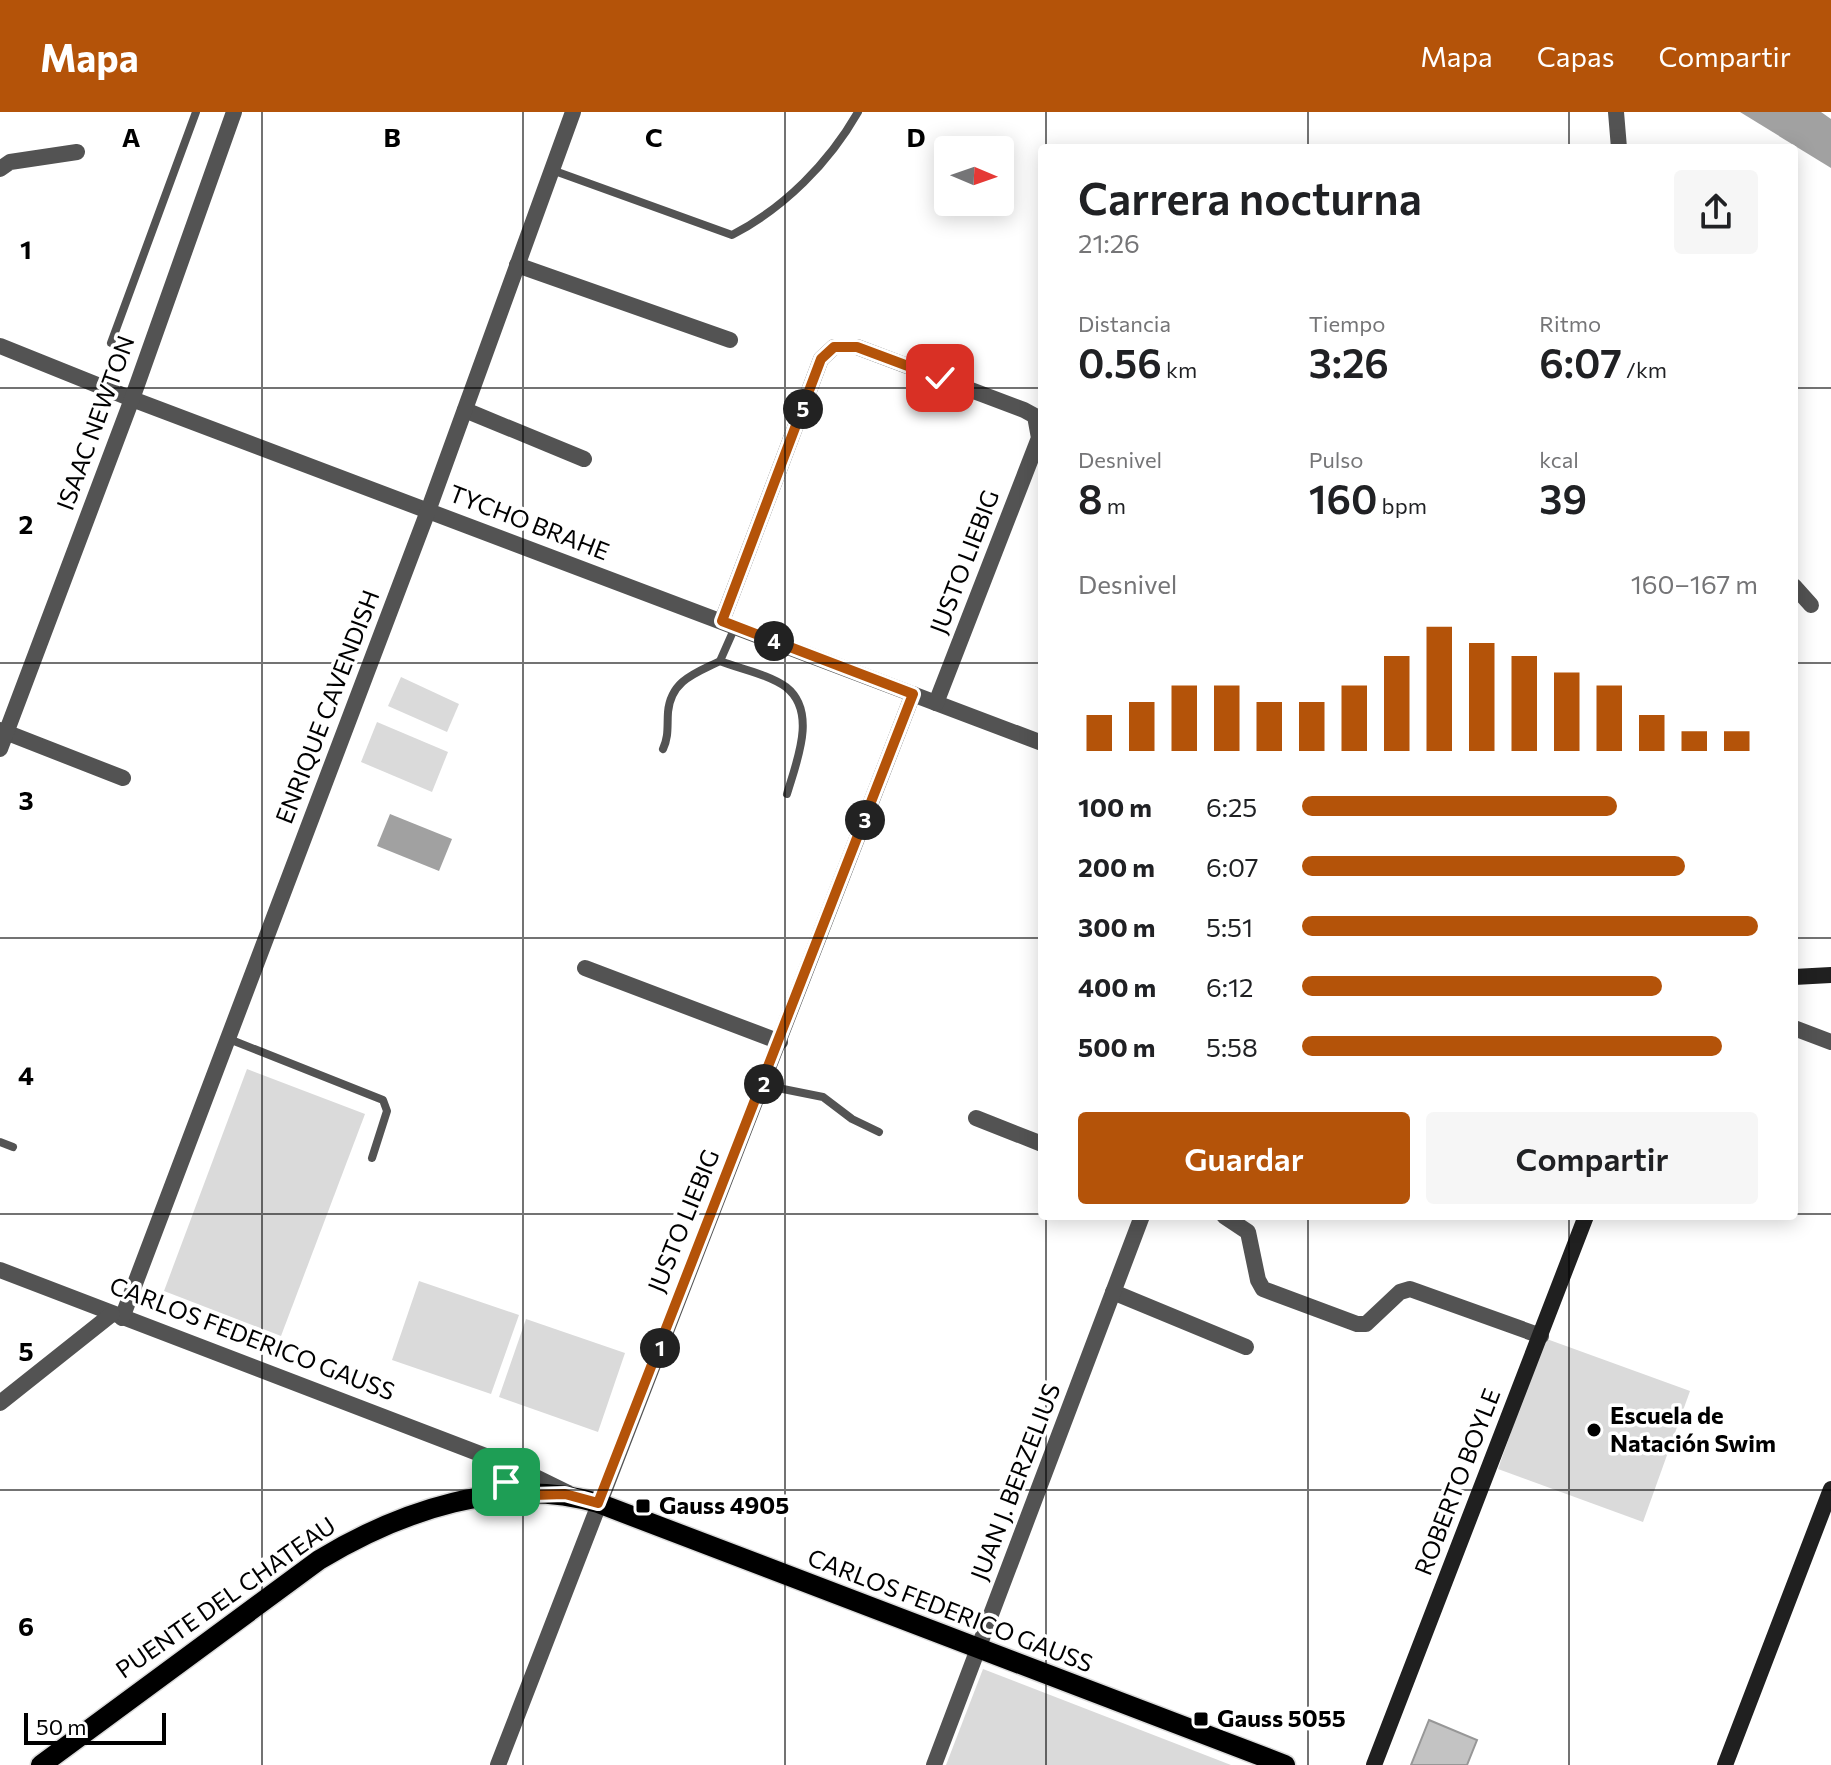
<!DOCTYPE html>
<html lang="es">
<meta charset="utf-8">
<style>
:root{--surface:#fff;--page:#f6f6f6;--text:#202124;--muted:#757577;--accent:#b45309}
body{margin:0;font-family:Commissioner,sans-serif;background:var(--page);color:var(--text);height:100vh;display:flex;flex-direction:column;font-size:30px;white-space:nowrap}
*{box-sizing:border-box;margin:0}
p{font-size:26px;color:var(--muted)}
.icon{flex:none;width:44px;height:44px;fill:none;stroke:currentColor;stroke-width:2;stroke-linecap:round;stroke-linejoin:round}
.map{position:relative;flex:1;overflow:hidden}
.panel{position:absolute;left:1038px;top:32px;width:760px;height:1076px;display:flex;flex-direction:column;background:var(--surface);border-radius:8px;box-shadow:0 4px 20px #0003}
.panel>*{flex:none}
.needle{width:52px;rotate:92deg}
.fabs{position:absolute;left:934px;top:24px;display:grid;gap:16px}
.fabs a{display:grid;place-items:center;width:80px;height:80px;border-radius:8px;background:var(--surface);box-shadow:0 4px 20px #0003;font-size:40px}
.scale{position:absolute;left:24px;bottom:20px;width:142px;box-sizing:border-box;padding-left:8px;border:4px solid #000;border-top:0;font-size:22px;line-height:28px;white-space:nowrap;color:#000;-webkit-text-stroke:6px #fff;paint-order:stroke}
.pin{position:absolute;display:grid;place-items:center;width:68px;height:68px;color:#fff;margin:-34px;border-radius:16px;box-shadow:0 4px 12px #0006}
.km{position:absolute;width:40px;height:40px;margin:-20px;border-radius:50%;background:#222;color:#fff;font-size:22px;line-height:40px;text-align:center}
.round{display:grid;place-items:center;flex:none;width:84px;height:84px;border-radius:8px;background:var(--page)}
.overview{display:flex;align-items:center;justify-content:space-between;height:136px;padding:0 40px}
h1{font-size:44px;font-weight:600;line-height:60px}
.figures{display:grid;grid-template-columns:repeat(3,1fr);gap:12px;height:136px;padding:8px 40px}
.figures div{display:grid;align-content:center}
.figures b{font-size:40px;font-weight:600}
.figures small{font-size:22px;font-weight:400}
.figures p{font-size:22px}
.chart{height:224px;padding:16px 40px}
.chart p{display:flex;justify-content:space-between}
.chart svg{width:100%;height:144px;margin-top:8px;stroke:var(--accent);stroke-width:6}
.action{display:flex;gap:16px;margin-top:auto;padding:16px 40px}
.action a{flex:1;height:92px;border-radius:8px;background:var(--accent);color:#fff;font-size:32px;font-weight:600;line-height:92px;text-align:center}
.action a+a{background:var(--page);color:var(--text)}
ul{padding:0 40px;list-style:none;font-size:26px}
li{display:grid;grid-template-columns:128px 96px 1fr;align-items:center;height:60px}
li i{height:20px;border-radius:10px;background:var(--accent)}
header{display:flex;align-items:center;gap:48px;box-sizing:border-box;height:112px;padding:0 40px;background:var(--accent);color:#fff}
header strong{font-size:38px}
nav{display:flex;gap:44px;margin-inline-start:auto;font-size:28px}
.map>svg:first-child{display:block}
</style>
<header>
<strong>Mapa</strong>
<nav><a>Mapa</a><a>Capas</a><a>Compartir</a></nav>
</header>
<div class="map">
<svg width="1831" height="1653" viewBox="0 0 1831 1653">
<rect width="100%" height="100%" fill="#fff"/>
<g fill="#dadada">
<path d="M401 565 459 592 447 620 388 594Z"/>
<path d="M377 610 448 640 432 680 361 650Z"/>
<path d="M247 957 365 1002 281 1224 164 1179Z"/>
<path d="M419 1169 519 1203 491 1282 392 1248Z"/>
<path d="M526 1207 625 1241 598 1320 499 1285Z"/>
<path d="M1544 1226 1690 1279 1643 1410 1498 1357Z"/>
<path d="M983 1557 1231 1653H946Z"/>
</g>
<g fill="#a1a1a1">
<path d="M1740 0H1821L1831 7V56Z"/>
<path d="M390 702 452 727 439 759 377 734Z"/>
</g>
<path fill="#c3c3c3" stroke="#979797" stroke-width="2" d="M1429 1608 1477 1628 1467 1653H1411Z"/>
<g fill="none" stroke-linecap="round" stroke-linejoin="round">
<defs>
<path id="primary" d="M41 1653 319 1448C400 1399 503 1363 598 1391L1285 1653"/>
</defs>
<use href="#primary" stroke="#dbdbdb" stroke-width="23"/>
<g stroke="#535353" stroke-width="8">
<path d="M552 58 732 123C784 96 829 51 858 0"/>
<path d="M111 231 196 0"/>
<path d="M720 549 735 515"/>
<path d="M663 637C669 624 667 614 668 600 671 568 696 561 720 549 740 557 768 562 786 575 818 600 796 651 787 682"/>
<path d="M229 927 383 988 387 999 372 1046"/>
<path d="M763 973 823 985 852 1007 879 1020"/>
<path d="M0 1030 13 1035"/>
</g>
<g stroke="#535353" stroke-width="16">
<path d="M1616 0 1619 36"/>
<path d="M0 57 10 50 77 40"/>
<path d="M517 153 730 228"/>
<path d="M0 234 132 287 1042 631"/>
<path d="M465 298 584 347"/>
<path d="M1794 474 1811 493"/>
<path d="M722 509 821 247 834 235H857L1024 298 1035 304 1039 326 936 591"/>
<path d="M0 618 123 666"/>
<path d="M0 637 132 287 234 0"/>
<path d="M585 856 780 930"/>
<path d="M1794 916 1831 930"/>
<path d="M976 1006 1042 1032"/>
<path d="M1224 1104 1248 1120 1258 1168 1263 1177 1357 1212H1366L1400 1180 1410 1177 1541 1224"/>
<path d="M0 1158 517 1356 568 1381"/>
<path d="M1113 1180 1246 1235"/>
<path d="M122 1206 428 399 573 0"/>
<path d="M0 1291 112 1202"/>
<path d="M490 1348 505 1360 506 1370 499 1384"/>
<path d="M498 1653 913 582"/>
<path d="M934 1653 1142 1104"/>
</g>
<g stroke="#202020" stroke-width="16">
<path d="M1794 865 1831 863"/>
<path d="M1374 1653 1586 1104"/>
<path d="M1725 1653 1831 1377"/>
</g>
<use href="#primary" stroke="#000" stroke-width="20"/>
</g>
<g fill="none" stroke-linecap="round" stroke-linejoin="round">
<defs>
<path id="route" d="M506 1370 499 1384 565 1382 598 1391 913 582 722 509 821 247 834 235H857L940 266"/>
</defs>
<use href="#route" stroke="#fff" stroke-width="16"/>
<use href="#route" stroke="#b45309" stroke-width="10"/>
</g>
<path fill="none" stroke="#000" stroke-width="2" stroke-opacity="0.55" d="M262 0V1653M523 0V1653M785 0V1653M1046 0V36M1308 0V36M1569 0V36M0 276H1042M1794 276H1831M0 551H1042M1794 551H1831M0 826H1042M1794 826H1831M0 1102H1042M1794 1102H1831M1046 1104V1653M1308 1104V1653M1569 1104V1653M0 1378H1831"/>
<g fill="#000" stroke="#fff" stroke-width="3">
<circle cx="1594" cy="1318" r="8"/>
<rect x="635" y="1386" width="16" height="16" rx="4"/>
<rect x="1193" y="1599" width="16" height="16" rx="4"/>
</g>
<g text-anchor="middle" stroke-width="7" stroke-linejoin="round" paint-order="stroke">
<g font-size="24" fill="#000" stroke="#fff">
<text transform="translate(96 311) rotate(-70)" y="8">ISAAC NEWTON</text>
<text transform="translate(529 411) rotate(21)" y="8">TYCHO BRAHE</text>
<text transform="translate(965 450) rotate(-69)" y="8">JUSTO LIEBIG</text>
<text transform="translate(328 595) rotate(-69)" y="8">ENRIQUE CAVENDISH</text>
<text transform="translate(684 1109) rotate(-68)" y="8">JUSTO LIEBIG</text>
<text transform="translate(252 1227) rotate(21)" y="8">CARLOS FEDERICO GAUSS</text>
<text transform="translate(1016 1370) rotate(-69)" y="8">JUAN J. BERZELIUS</text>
<text transform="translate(1458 1370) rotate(-69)" y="8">ROBERTO BOYLE</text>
<text transform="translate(226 1486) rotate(-35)" y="8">PUENTE DEL CHATEAU</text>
<text transform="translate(950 1499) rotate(21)" y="8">CARLOS FEDERICO GAUSS</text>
</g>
<g font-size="24" font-weight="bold" fill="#000" stroke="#fff" text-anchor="start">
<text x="1610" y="1312">Escuela de<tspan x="1610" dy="28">Natación Swim</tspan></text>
<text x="659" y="1402">Gauss 4905</text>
<text x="1217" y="1615">Gauss 5055</text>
</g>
</g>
<g font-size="26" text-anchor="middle" font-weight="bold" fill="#000" stroke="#fff" stroke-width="7" stroke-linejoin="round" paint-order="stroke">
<text x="131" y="35">A</text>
<text x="392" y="35">B</text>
<text x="654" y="35">C</text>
<text x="916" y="35">D</text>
<text x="26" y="147">1</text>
<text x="26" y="422">2</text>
<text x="26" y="698">3</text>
<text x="26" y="973">4</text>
<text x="26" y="1249">5</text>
<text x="26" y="1524">6</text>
</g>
</svg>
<div class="fabs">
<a><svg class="needle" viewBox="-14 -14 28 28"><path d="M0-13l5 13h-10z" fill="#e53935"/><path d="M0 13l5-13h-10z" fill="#757577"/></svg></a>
</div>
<div class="scale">50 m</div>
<div class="pin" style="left:506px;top:1370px;background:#1e9e55"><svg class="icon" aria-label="arrive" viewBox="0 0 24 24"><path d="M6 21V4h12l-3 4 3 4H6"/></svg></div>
<div class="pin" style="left:940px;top:266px;background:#d93025"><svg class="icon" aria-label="check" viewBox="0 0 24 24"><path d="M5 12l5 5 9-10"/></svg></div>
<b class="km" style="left:660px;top:1236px">1</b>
<b class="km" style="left:764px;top:972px">2</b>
<b class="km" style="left:865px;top:708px">3</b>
<b class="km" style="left:774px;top:529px">4</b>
<b class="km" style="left:803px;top:297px">5</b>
<section class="panel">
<div class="overview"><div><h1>Carrera nocturna</h1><p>21:26</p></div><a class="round"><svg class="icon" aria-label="share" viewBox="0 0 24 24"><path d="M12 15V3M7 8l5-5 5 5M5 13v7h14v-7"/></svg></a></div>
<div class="figures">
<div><p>Distancia</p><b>0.56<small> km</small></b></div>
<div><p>Tiempo</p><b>3:26</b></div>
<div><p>Ritmo</p><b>6:07<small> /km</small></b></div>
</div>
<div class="figures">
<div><p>Desnivel</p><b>8<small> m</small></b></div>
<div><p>Pulso</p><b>160<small> bpm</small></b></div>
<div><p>kcal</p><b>39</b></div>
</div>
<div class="chart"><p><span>Desnivel</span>160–167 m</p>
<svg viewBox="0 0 160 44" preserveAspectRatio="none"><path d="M5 44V33M15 44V29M25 44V24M35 44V24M45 44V29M55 44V29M65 44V24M75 44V15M85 44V6M95 44V11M105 44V15M115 44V20M125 44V24M135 44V33M145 44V38M155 44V38"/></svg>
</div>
<ul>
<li><b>100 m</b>6:25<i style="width:69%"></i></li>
<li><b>200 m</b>6:07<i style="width:84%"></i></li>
<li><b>300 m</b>5:51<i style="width:100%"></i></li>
<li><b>400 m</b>6:12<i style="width:79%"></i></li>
<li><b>500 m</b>5:58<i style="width:92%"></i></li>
</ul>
<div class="action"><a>Guardar</a><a>Compartir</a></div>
</section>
</div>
